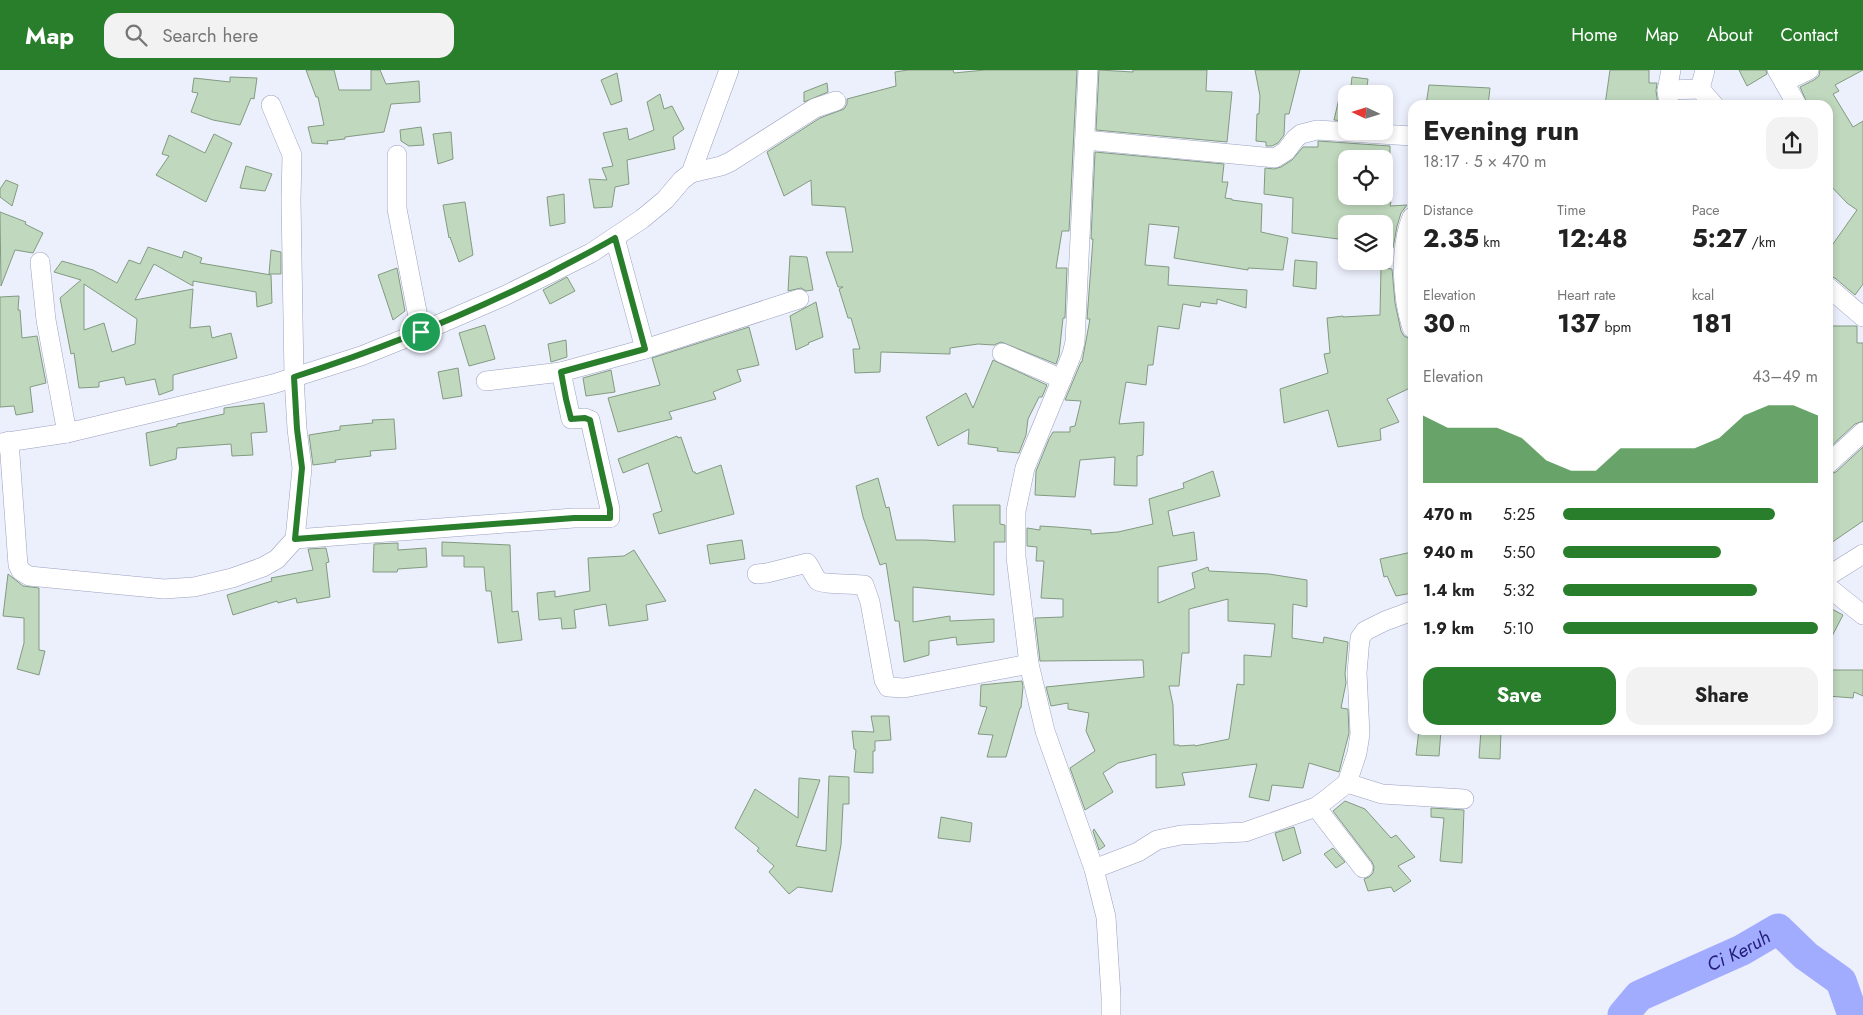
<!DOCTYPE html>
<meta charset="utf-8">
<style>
:root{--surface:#fff;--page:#f2f2f2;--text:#222;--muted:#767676;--accent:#297e2c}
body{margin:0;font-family:Jost,sans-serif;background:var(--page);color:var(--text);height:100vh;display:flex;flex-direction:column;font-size:19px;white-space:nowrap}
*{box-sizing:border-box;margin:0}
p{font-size:16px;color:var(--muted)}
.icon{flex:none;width:28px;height:28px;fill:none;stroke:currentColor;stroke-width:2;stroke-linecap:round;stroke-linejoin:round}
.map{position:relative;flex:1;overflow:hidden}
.side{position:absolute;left:1408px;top:30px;width:425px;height:635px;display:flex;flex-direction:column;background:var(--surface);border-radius:15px;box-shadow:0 2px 8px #0003}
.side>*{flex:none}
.needle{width:32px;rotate:274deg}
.controls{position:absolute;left:1338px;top:15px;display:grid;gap:10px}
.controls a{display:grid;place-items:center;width:55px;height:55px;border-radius:10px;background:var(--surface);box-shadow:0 2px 8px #0003;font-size:25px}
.pin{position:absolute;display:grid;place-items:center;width:42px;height:42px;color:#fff;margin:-21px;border:2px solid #fff;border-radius:50%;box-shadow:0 1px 5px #0007}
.round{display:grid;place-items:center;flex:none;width:52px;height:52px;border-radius:15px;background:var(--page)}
.headline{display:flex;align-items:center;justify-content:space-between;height:85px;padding:0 15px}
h1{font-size:28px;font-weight:700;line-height:38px}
.stats{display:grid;grid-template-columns:repeat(3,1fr);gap:8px;height:85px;padding:5px 15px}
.stats div{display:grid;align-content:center}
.stats b{font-size:25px;font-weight:700}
.stats small{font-size:14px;font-weight:400}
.stats p{font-size:14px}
.chart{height:140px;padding:10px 15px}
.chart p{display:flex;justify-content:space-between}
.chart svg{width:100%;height:90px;margin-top:5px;fill:var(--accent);opacity:.7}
.cta{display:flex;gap:10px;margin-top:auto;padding:10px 15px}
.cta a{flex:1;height:58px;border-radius:15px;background:var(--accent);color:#fff;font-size:20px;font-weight:700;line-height:58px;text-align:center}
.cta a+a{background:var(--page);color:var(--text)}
ul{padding:0 15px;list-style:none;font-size:16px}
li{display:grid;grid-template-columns:80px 60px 1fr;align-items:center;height:38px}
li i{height:12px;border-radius:6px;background:var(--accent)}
header{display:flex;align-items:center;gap:30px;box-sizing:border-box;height:70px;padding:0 25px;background:var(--accent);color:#fff}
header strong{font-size:24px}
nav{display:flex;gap:28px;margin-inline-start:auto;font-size:18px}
.search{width:350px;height:45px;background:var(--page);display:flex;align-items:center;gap:12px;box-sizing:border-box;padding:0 18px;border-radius:15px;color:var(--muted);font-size:19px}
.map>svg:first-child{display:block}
</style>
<header>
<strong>Map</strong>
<div class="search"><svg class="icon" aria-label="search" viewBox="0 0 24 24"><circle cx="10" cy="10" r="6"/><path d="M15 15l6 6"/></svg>Search here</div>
<nav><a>Home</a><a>Map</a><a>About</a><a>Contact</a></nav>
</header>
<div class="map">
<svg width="1863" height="945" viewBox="0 0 1863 945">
<rect width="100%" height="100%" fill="#eceffc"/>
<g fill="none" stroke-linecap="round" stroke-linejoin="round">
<path stroke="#a1acfe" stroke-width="31" id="s1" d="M1623 945 1639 926 1742 880 1778 859 1806 886 1841 911 1853 945"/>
</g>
<g fill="#c0d9be" stroke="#829a81" fill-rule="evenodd">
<path d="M306 0H334L339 20H371V0H380L386 14 419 11 420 32 391 34 384 62 345 67V69L327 71 328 74 312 73 308 57 324 55 318 27H316Z"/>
<path d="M908 0H953L954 3 985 0H1077L1069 161H1062L1056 198H1067L1065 248H1063L1059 285 1056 294 1001 272 994 275 978 274 950 278V284L881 282 880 302 855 303 853 279H860L851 248H848L839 219 843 217H838L826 182H853L845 137 812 135 811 110 784 126 767 82 820 48 844 39 847 34V29L896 16 895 2Z"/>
<path d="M1099 0 1133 2V0H1207L1206 21 1232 22 1227 72 1096 60Z"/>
<path d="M1255 0H1300L1289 44H1285L1284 65 1278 73 1272 76H1266V72L1256 71 1257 44H1259L1260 26Z"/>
<path d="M1610 0H1649V13H1657L1656 21 1658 35H1605Z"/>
<path d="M1739 0H1766L1767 4 1747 16Z"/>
<path d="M1820 0H1863L1835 15 1839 21 1833 24 1853 57 1863 51V214L1855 225 1835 208 1828 206V181L1857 140 1847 133 1828 113V35H1808L1800 17 1814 10 1819 6Z"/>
<path d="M617 3 622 31 611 35 601 10Z"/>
<path d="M230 7 257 8 254 29 251 28 240 55 213 50 191 42 198 23 192 22 194 8 230 12Z"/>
<path d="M1352 7 1368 9 1366 24H1350Z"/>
<path d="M827 13 828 22 804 32V22Z"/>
<path d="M1429 15 1490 18 1488 35H1426Z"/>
<path d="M1341 20H1346V51L1334 50Z"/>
<path d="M660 24 664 39 672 36 684 59 673 67 675 79 627 90 629 114 615 117 612 137 594 138 589 109 607 110 602 98 613 96 603 63 627 58 629 70 654 60 647 32Z"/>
<path d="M421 57 424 75 409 76 401 71 400 60Z"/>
<path d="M451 62 453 89 438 94 433 64Z"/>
<path d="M214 64 232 73 206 132 156 105 169 86 162 84 169 65 205 83Z"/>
<path d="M1318 71 1390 76V89H1346V126H1389L1388 132H1391L1390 136 1407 135 1401 143 1397 156 1393 178 1384 176V154H1346V170L1292 163 1293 128 1264 124 1265 98 1274 99 1281 97 1292 90 1303 77H1318Z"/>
<path d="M1095 82 1224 94 1222 112H1228L1225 128 1232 129V130L1262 134 1261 162 1288 168 1283 200 1248 198V200L1174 188 1179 157 1149 154 1145 195 1169 197 1168 215 1247 220 1246 238 1217 229V234L1201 232 1200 237 1183 234 1179 259 1158 256 1153 295H1148L1146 315 1126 312 1119 354 1144 352 1143 385 1137 386V416L1114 415 1115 387 1080 390 1075 427 1035 425 1036 401 1049 369 1053 362H1070V357L1075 356 1081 331 1065 330 1081 292H1082L1090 249H1087L1093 169H1091Z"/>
<path d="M246 96 272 104 265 121 240 118Z"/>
<path d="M6 110 18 115 12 136 0 127V119Z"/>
<path d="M564 124 565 153 550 156 547 127Z"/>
<path d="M465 132 473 185 459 192 450 167 449 168 443 135Z"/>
<path d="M0 142 26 152 25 154 43 163 33 183 15 180 1 216Z"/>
<path d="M148 177 182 188 184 181 202 188 200 193 271 205 272 233 257 237 256 222 193 211V216L154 194 135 230 193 219 190 258 210 256 212 268 231 263 237 288 173 305V320L159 325 155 309 126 315 124 307 99 312V317L79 318 74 283 71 284 60 228 81 210 54 202 62 191 93 200 117 213 129 190 140 194ZM84 214 137 249 135 274 112 282 104 253 84 260Z"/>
<path d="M271 180 281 182V204H269Z"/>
<path d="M790 186 807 187 813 220 806 221 801 218 788 221Z"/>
<path d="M1295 190 1317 192 1316 219 1293 216Z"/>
<path d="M397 198 405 241 393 250 378 205Z"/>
<path d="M1381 198 1392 199 1395 233 1401 261 1404 266 1412 270V317L1387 329 1399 352 1380 359 1381 370 1338 377 1328 340 1284 353 1280 319 1328 303 1324 284 1330 283 1327 248 1343 246V247L1380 245Z"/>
<path d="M567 207 575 221 550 234 543 220Z"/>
<path d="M19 226 18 240H20L22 268 37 266 46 313 30 317 33 342 16 345 14 336 0 337V227Z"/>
<path d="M816 232 823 267 808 273 809 274 796 280 790 246Z"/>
<path d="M485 255 495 289 469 296 459 263Z"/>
<path d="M1828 256H1857V273H1863V351L1855 354 1828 379Z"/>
<path d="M749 257 759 295 737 300 741 311 713 322 716 329 669 342 672 349 618 362 608 328 660 315 652 288Z"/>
<path d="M566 270 567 287 551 292 548 274Z"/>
<path d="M993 290 1047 315 1042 327H1039L1028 349 1026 365 1019 383 997 381 998 378 968 374 969 359 938 376 926 347 966 323 973 338Z"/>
<path d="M458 298 462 326 443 329 438 302Z"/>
<path d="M611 300 615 322 586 326 583 308Z"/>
<path d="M264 333 267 362 251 363 253 385 232 386 231 374 177 378 176 389 150 396 146 363 177 356V354L224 344V338Z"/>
<path d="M394 349 396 379 370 381 371 386 335 390 336 392 313 395 309 365 340 360V356L373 353 372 350Z"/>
<path d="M677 366 678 368 681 367 693 402H695L696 404 721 395 734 444 659 464 653 444 662 441 648 393 623 403 618 389Z"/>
<path d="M1863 377V451L1828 475V405L1836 402Z"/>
<path d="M1213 401 1220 426 1168 441 1173 466 1194 462 1197 490 1158 497V533L1195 518 1192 503 1208 497 1209 501 1269 504 1307 510V537L1293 534 1292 568 1323 573 1324 567 1348 572 1345 604 1346 613 1341 638 1348 639 1349 663 1339 702 1309 693 1303 718 1272 715 1269 731 1249 727 1257 694 1182 703 1185 715 1156 718V684L1118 693 1103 703 1113 722 1085 740 1070 698 1095 681 1086 661 1089 643 1068 639V633L1051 636 1046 617 1144 607 1143 590 1040 591 1035 548 1063 547V529L1041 528 1044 491H1036L1037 477 1027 476V458L1040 460V456L1056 457 1091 460V464L1118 462 1153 454 1149 429 1184 418 1183 413ZM1228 529V551L1275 554 1271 587 1244 585V615L1237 614 1229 669 1195 676V675L1179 676V675H1174L1173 635 1169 616H1179L1182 583H1189V539Z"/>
<path d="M878 408 886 438 889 437 896 470H925L955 472 953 435H1000V454L1005 455V472H994V525L913 517V552L950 546V551L994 549V572L957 575 956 567 929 571V585L904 592 899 551H895L886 493 880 495 863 447 856 416Z"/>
<path d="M742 470 745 489 710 494 707 475Z"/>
<path d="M442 472 510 475 512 542 518 541 522 570 498 573 491 521H486L484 497H464V486H442Z"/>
<path d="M398 473V480L426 478 427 497 398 499 397 502H373L374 474Z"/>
<path d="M326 478 329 492 326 493 330 527 297 533 296 528 278 533 277 531 233 545 227 525 272 511 271 508 313 500 308 479Z"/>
<path d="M634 480 666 531 646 535 648 550 609 556 606 534 574 540 576 558 562 559 561 548 539 550 537 523 555 521V527L590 521 588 488 624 486Z"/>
<path d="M1412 482V523L1396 526 1387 506 1384 507 1380 489Z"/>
<path d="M8 504 23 516 39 518V580L45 581 39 605 17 599 24 573V548L3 546Z"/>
<path d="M1828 537 1843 545 1828 574Z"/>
<path d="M1828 600H1863V626L1854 622 1853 628 1828 626Z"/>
<path d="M1022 611 1023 617 1021 638H1020L1006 687H987L993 665 978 664 987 637 980 636 981 615Z"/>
<path d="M871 646H889L891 670 875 671V681H873V703L854 702 856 680 854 679 852 661 874 662Z"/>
<path d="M1419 660H1441L1439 686 1416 685Z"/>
<path d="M1481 660H1501L1500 689 1479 688Z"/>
<path d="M829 706 849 707V734H843L841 775 832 822 798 817 789 824 769 802 774 796 757 781 759 778 735 758 755 719 798 748 799 708 820 710 796 776 826 781Z"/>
<path d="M1345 731 1365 739 1391 768 1396 765 1415 787 1398 796 1411 811 1394 822 1391 817 1368 821 1364 809 1369 807 1373 803 1374 797 1372 792 1333 741Z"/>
<path d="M1431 738 1464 740 1462 793 1440 791 1444 748 1431 747Z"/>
<path d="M941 747 972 753 970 772 938 768Z"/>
<path d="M1294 757 1301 783 1283 791 1275 763Z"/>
<path d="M1094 759 1105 776 1099 780 1093 761Z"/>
<path d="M1333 778 1345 792 1336 798 1324 784Z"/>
</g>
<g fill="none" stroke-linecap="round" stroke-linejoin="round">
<defs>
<g id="minor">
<path d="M1088 0 1075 272 1072 284 1025 398 1016 441V487L1029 594 1045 661 1094 799 1106 847 1111 926V945"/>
<path d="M1777 0 1784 12 1809 0"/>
<path d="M1784 12 1797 35"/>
<path d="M1700 19 1714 35"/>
<path d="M1667 20 1700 19 1705 0"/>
<path d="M1669 35 1667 20 1671 0"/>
<path d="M1085 70 1275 88 1286 81 1295 69 1301 64 1317 60 1412 66"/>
<path d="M397 85V139L421 262"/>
<path d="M691 103 721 96 730 92 815 38 836 31"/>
<path d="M1412 147C1399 178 1402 227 1412 258"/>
<path d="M615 168 645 279"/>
<path d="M40 192 46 250 67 363"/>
<path d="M1828 217 1863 247"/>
<path d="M1002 283 1062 309"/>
<path d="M486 311 561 302"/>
<path d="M9 371 18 495 21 501 29 506 164 519 194 517 232 508 263 497 277 489 295 469 302 398 297 359 294 307 291 130 292 85 271 35"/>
<path d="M0 373 67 363 273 314 361 286 421 262 504 226 591 183 642 149 665 130 682 110 691 103 729 0"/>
<path d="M1828 394 1863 362"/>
<path d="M295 469 574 448H610V439L590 350 585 348 571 349 561 302 645 279 799 229"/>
<path d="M757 504 767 503 807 493C811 498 814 506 818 511 821 514 856 514 864 515L870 532 884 610 888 617 904 618 1029 594"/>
<path d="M1828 506 1863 484"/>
<path d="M1828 517 1863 545"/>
<path d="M1347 713 1382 724 1464 729"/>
<path d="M1316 737 1363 798"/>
<path d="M1094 799 1138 782 1157 770 1181 765 1245 762 1316 737 1327 729 1347 713 1357 683 1360 664 1357 603 1360 568 1365 561 1385 551 1412 541"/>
</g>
</defs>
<use href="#minor" stroke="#9ca1c0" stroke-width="20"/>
<use href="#minor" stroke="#fff" stroke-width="19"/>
</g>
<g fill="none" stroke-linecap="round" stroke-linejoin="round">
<defs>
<path id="route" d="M615 168 645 279 561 302 566 329 571 349 585 348 590 350 610 439V448H574L295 469 302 398 297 359 294 307C382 279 466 245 548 204 570 192 593 181 615 168Z"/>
</defs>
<use href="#route" stroke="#fff" stroke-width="10"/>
<use href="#route" stroke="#297e2c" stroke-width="6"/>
</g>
<g text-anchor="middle" stroke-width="4" stroke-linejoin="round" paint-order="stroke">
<g font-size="19" font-style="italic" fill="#251e79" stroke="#eceffc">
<text dy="7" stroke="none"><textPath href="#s1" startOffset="134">Ci Keruh</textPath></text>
</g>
</g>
</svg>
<div class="controls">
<a><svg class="needle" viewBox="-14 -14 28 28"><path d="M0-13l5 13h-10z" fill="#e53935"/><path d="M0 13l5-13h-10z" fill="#767676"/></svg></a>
<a><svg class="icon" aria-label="locate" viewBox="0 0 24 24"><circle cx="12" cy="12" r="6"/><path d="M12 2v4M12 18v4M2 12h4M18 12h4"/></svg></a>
<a><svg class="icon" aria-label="layers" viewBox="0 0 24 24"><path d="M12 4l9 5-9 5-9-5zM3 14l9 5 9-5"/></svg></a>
</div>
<div class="pin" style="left:421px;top:262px;background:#1e9e55"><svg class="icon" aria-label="arrive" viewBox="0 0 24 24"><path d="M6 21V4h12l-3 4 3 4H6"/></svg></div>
<section class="side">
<div class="headline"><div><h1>Evening run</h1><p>18:17 · 5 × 470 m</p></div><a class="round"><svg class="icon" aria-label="share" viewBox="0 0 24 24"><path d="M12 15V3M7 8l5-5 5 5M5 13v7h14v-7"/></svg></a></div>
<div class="stats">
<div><p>Distance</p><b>2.35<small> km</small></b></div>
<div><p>Time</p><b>12:48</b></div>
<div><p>Pace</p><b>5:27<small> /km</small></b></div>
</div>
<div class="stats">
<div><p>Elevation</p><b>30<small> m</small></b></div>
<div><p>Heart rate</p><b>137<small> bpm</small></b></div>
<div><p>kcal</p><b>181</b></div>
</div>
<div class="chart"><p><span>Elevation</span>43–49 m</p>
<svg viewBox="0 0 160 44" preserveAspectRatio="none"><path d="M0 44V11L10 17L20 17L30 17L40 22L50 33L60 38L70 38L80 27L90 27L100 27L110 27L120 22L130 11L140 6L150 6L160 11V44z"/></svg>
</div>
<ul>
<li><b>470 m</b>5:25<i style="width:83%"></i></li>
<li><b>940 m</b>5:50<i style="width:62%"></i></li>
<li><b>1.4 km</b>5:32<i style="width:76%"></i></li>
<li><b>1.9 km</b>5:10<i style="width:100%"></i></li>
</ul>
<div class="cta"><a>Save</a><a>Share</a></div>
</section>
</div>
